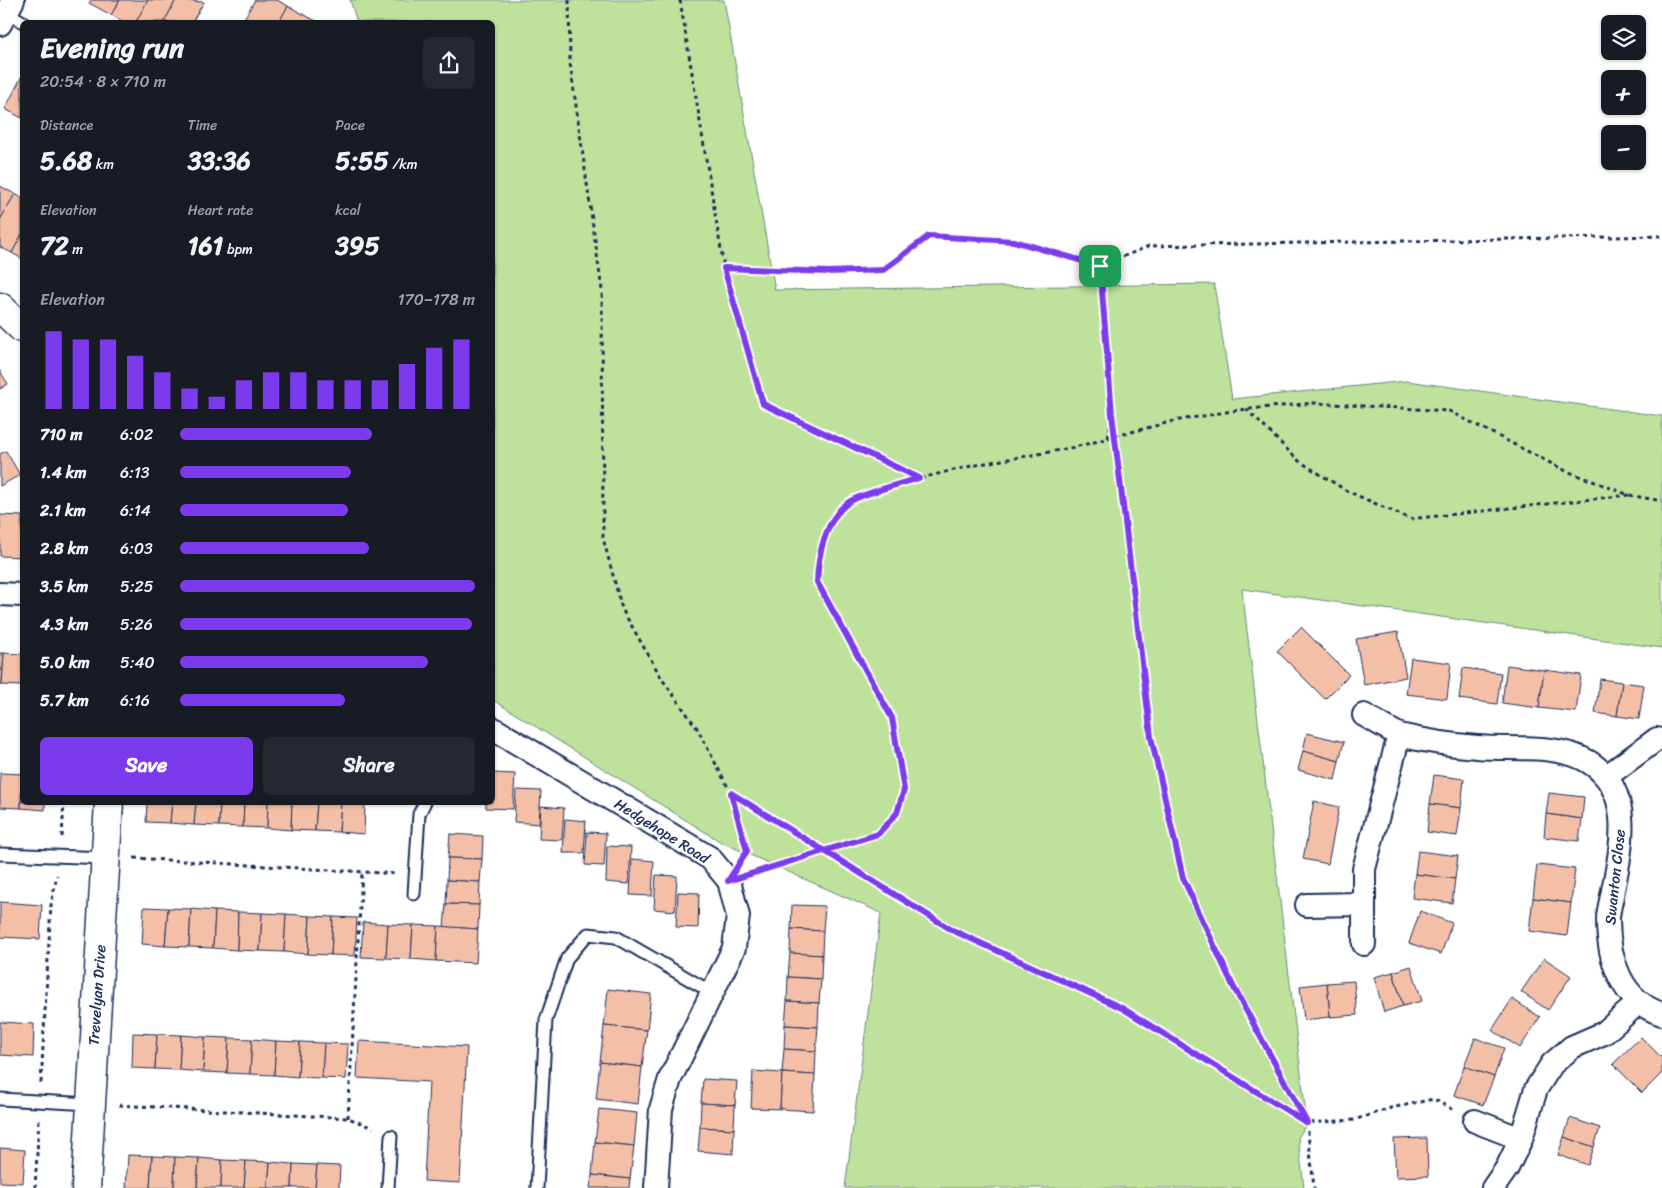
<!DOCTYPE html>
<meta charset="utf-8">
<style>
:root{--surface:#171b24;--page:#242831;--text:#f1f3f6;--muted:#9ea1a6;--accent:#7c3aed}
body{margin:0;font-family:Sriracha,sans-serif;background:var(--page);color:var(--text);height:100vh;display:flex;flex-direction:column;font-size:19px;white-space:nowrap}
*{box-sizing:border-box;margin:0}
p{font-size:16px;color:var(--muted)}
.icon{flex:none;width:28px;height:28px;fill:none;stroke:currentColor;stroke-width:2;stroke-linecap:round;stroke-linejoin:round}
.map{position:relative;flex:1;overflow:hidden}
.drawer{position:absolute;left:20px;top:20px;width:475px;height:785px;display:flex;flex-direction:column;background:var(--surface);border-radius:8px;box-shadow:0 1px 4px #0004}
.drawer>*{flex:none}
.buttons{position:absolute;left:1601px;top:15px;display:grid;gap:10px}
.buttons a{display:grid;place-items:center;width:45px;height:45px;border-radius:8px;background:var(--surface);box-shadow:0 1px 4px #0004;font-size:25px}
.pin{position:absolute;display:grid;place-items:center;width:42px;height:42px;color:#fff;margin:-21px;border-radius:10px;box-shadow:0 2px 8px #0006}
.round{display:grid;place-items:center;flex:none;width:52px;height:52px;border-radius:8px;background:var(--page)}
.headline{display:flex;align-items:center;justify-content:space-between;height:85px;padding:0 20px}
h1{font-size:28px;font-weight:700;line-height:38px}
.metrics{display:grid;grid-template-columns:repeat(3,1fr);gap:8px;height:85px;padding:5px 20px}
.metrics div{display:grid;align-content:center}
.metrics b{font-size:25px;font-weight:700}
.metrics small{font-size:14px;font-weight:400}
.metrics p{font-size:14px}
.chart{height:140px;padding:10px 20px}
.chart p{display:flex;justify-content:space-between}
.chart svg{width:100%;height:90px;margin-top:5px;stroke:var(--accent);stroke-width:6}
.cta{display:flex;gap:10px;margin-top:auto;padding:10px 20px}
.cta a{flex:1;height:58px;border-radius:8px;background:var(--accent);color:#fff;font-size:20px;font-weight:700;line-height:58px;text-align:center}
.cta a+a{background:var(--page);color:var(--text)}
ul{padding:0 20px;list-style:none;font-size:16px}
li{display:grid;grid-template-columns:80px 60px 1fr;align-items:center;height:38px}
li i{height:12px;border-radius:6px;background:var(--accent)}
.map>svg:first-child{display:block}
</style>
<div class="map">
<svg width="1662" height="1188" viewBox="0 0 1662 1188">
<rect width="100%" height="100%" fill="#fff"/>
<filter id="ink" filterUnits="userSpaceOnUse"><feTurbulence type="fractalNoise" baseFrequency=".02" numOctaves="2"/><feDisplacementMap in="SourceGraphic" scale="10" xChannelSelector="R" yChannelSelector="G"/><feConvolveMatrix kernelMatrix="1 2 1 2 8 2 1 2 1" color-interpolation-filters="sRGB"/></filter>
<g filter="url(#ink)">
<path fill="#bee29c" stroke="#6c887d" d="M350 0H724L775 290 1214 284 1232 399 1407 381 1662 416V648L1242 589 1307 1123 1298 1138 1304 1188H845L881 913 721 842 493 700 492 22H357Z"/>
<g fill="#f4bfa7" stroke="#1b2f5e">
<path d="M91 0H120L111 15 89 3Z"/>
<path d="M120 0H148L136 22H124L111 15Z"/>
<path d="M148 0H176L164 22H136Z"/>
<path d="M176 0 204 2 192 22H164Z"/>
<path d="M255 0H277L288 6 279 22H242Z"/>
<path d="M288 6 316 21 315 22H279Z"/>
<path d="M22 76V118L5 109Z"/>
<path d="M0 186 15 194 0 220Z"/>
<path d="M15 194 22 198V234L12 253 0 247V220Z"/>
<path d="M22 234V259L12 253Z"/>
<path d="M0 371 8 384 0 389Z"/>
<path d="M6 451 20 475 0 486V454Z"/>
<path d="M0 515 22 516V557L0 556Z"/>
<path d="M1301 627 1349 675 1325 699 1277 651Z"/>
<path d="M1398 632 1406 677 1364 685 1356 639Z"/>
<path d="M0 653H4L2 685H0Z"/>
<path d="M4 653 22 654V686L2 685Z"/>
<path d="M1411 658 1451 663 1447 699 1406 694Z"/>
<path d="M1507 665 1544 670 1539 708 1502 703Z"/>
<path d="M1463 668 1501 673 1497 704 1459 699Z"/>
<path d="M1544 670 1581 675 1576 712 1539 708Z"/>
<path d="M1600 679 1622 682 1617 716 1595 713Z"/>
<path d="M1622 682 1644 685 1639 719 1617 716Z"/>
<path d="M1307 733 1344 742 1339 761 1303 751Z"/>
<path d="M1303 751 1339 761 1335 780 1298 770Z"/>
<path d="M0 773 22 774 21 808 0 807Z"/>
<path d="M492 773 515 774 513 809 486 808V802H492Z"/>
<path d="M1434 775 1464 779 1461 808 1430 804Z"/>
<path d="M22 777V802H45V810L21 808Z"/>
<path d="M516 790 541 791 539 824 514 822Z"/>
<path d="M1549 793 1584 797 1582 819 1546 814Z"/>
<path d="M1314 801 1339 807 1328 864 1303 859Z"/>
<path d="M147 802H172L170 823 146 822Z"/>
<path d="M172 802H196L194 825 170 823Z"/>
<path d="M196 802H220L219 826 194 825Z"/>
<path d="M220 802H244L243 827 219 826Z"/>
<path d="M244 802H268L267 828 243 827Z"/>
<path d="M268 802H292L291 830 267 828Z"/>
<path d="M292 802H317L315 831 291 830Z"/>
<path d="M317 802H341L339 832 315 831Z"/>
<path d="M341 802H365L364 834 339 832Z"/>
<path d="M1430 804 1461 808 1457 836 1427 832Z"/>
<path d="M541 806 564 808 562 840 539 839Z"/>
<path d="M1546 814 1582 819 1579 841 1544 837Z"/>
<path d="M565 819 586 821 584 853H563Z"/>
<path d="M587 832 606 833 604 866 585 865Z"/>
<path d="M450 834 483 836 482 859 448 858Z"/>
<path d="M607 846 631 847 629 884 606 882Z"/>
<path d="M1418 851 1458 856 1455 879 1415 874Z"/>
<path d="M448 858 482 859 480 882 447 880Z"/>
<path d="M632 859 654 861 652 896 630 895Z"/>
<path d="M1537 865 1575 869 1571 903 1533 898Z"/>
<path d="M1415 874 1455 879 1452 903 1412 898Z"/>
<path d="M656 875 677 876 675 911 654 909Z"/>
<path d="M447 880 480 882 479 905 446 904Z"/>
<path d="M678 892 699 893 698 928 676 927Z"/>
<path d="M1533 898 1571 903 1567 936 1529 931Z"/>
<path d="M0 902 42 905 40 939 0 937Z"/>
<path d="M446 904 479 905 478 929 444 927Z"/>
<path d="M792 905 825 906 823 931 791 929Z"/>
<path d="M144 907 168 908 165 946 142 944Z"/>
<path d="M168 908 191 909 189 947 165 946Z"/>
<path d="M191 909 215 911 213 948 189 947Z"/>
<path d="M215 911 238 912 237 950 213 948Z"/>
<path d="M1420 911 1452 923 1441 954 1409 943Z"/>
<path d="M238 912 262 913 260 951 237 950Z"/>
<path d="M262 913 286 914 284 952 260 951Z"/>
<path d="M286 914 310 916 308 954 284 952Z"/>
<path d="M310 916 333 917 331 955 308 954Z"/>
<path d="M333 917 357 918 355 956 331 955Z"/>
<path d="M363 922 388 924 386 958 361 957Z"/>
<path d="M388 924 413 925 411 959 386 958Z"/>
<path d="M413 925 438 926 436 961 411 959Z"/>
<path d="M438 926 478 929 476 963 436 961Z"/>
<path d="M791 929 823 931 822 955 790 953Z"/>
<path d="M790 953 822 955 821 979 788 977Z"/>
<path d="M1544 958 1571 976 1548 1010 1521 992Z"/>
<path d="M1411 966 1422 1001 1403 1006 1393 972Z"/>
<path d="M1393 972 1403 1006 1384 1012 1374 977Z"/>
<path d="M788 977 821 979 819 1003 787 1001Z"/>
<path d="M1354 981 1357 1015 1330 1017 1327 983Z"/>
<path d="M1327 983 1330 1017 1304 1020 1300 986Z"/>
<path d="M608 989 651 994 647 1030 604 1026Z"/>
<path d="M1512 999 1540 1017 1520 1048 1492 1030Z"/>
<path d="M787 1001 819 1003 818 1027 785 1025Z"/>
<path d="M0 1022 34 1024 33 1057 0 1055Z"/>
<path d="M785 1025 818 1027 816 1051 784 1049Z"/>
<path d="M604 1026 647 1030 642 1067 600 1062Z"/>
<path d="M133 1033 157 1034 155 1069 132 1068Z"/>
<path d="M157 1034 181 1035 179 1070 155 1069Z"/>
<path d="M181 1035 205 1037 203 1072 179 1070Z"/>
<path d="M205 1037 229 1038 227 1073 203 1072Z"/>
<path d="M1641 1037 1662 1058V1073L1642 1093 1613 1064Z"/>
<path d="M229 1038 252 1039 250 1074 227 1073Z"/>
<path d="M1475 1038 1504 1048 1494 1077 1464 1066Z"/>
<path d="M252 1039 276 1041 274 1075 250 1074Z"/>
<path d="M276 1041 300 1042 298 1077 274 1075Z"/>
<path d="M359 1041 467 1047 460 1183 424 1181 429 1082 357 1078Z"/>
<path d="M300 1042 324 1043 322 1078 298 1077Z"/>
<path d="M324 1043 348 1044 346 1079 322 1078Z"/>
<path d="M784 1049 816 1051 815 1075 782 1073Z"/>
<path d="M600 1062 642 1067 638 1104 596 1099Z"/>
<path d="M1464 1066 1494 1077 1483 1105 1454 1095Z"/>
<path d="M753 1071 782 1073 780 1109 751 1108Z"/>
<path d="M782 1073 815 1075 813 1111 780 1109Z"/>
<path d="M703 1079 737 1081 735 1105 701 1103Z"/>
<path d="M701 1103 735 1105 734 1129 700 1127Z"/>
<path d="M599 1109 637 1113 634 1146 595 1142Z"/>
<path d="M1570 1118 1600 1128 1594 1147 1564 1137Z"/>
<path d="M700 1127 734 1129 733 1154 698 1151Z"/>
<path d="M1564 1137 1594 1147 1588 1165 1558 1155Z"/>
<path d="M1427 1138 1428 1176 1396 1177 1394 1139Z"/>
<path d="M595 1142 634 1146 630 1179 592 1175Z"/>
<path d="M0 1148 25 1150 23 1183 0 1182Z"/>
<path d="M128 1155 152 1156 150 1188H126Z"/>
<path d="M152 1156 175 1157 174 1188H150Z"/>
<path d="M175 1157 199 1158 197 1188H174Z"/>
<path d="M199 1158 222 1160 221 1188H197Z"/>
<path d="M222 1160 246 1161 244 1188H221Z"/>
<path d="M246 1161 270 1162 268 1188H244Z"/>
<path d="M270 1162 293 1164 292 1188H268Z"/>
<path d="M293 1164 317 1165 315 1188H292Z"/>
<path d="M317 1165 340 1166 339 1188H315Z"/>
<path d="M592 1175 630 1179 629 1188H590Z"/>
</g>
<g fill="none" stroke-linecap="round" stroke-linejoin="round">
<defs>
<g id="lane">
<path d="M6 12 23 22"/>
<path d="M0 854 106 858"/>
<path d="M414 894 419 814 425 802"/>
<path d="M0 1099 91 1104"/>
<path d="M388 1188 391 1136"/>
<path d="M537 1188 546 1020 567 958 588 934 616 937 711 992"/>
</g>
<g id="street">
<path d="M0 24 13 0"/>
<path d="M0 594 22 595"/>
<path d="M1364 715 1399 735"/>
<path d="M492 728 710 858 729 881 738 916 734 948 670 1079 661 1109 656 1188"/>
<path d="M1607 776 1657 739"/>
<path d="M1307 905 1362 904"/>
<path d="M1364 944V869L1399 735C1425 741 1451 745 1477 747 1513 750 1557 743 1589 762 1634 790 1622 846 1613 890 1612 899 1608 910 1608 919 1608 959 1621 1001 1662 1014"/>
<path d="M1475 1121 1521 1139"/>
<path d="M1493 1188 1507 1168 1521 1139 1536 1089 1552 1064 1572 1047 1604 1033 1638 1003"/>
</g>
<g id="secondary">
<path d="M0 307 22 328"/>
<path d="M86 1188 109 802"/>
</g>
</defs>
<use href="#lane" stroke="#1b2f5e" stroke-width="15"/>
<use href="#street" stroke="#1b2f5e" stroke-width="26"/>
<use href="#secondary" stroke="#1b2f5e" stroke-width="31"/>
<g stroke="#1b2f5e" stroke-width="3" stroke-dasharray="4 4" stroke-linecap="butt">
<path d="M569 0 570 63 602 290 603 538 622 609 662 679 697 728 731 793 747 851 743 857"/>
<path d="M680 0 724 268 763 404 919 478"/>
<path d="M724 268 829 272 883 270 929 236 1014 241 1100 266 1149 246 1662 236"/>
<path d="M1246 409 1299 461 1347 491 1410 519 1629 495"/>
<path d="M1113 418 1151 737 1183 878 1233 986 1307 1123 1354 1120 1391 1108 1434 1099 1454 1110"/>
<path d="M1108 438 1174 421 1238 410 1315 403 1449 411 1564 470 1629 495 1662 501"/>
<path d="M732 793 952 931 1122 1008 1307 1123 1314 1188"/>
<path d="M62 837 64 802"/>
<path d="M134 858 397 874"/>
<path d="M753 873 878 834 897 813 904 790 892 718 817 582C818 553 825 523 848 503 857 496 874 493 884 490 919 478 955 469 991 462 1030 455 1070 450 1108 438L1112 413 1100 266"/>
<path d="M41 1083 51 905 57 875"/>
<path d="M119 1105 348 1118 373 1128"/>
<path d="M348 1118 362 872"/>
<path d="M35 1188 39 1119"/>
</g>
<use href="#lane" stroke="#fff" stroke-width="11"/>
<use href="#street" stroke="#fff" stroke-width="22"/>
<use href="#secondary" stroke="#fff" stroke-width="28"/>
</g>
</g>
<g fill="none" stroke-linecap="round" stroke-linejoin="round" filter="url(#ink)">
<defs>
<path id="route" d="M1100 266 1014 241 929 236 883 270 829 272 724 268 763 404 919 478C904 483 860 494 849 502 825 519 818 555 817 582L892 718 904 790 897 813 878 834 728 881 747 851 731 793 952 930 1122 1008 1307 1123 1233 986 1183 878 1151 737 1112 414 1100 266"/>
</defs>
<use href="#route" stroke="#fff" stroke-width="10"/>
<use href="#route" stroke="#7c3aed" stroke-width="6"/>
</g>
<g text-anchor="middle" stroke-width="4.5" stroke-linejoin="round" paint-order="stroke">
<g font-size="15" fill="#1b2f5e" stroke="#fff">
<text transform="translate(662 831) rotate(32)" y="5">Hedgehope Road</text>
<text transform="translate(1615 877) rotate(-84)" y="5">Swanton Close</text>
<text transform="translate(97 995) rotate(-86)" y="5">Trevelyan Drive</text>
</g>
</g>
</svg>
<div class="buttons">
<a><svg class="icon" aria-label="layers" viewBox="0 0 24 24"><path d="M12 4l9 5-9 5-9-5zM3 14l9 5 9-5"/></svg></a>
<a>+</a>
<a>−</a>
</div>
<div class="pin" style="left:1100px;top:266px;background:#1e9e55"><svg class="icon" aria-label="arrive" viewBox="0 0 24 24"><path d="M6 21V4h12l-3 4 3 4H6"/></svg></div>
<section class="drawer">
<div class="headline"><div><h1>Evening run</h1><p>20:54 · 8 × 710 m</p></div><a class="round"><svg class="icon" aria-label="share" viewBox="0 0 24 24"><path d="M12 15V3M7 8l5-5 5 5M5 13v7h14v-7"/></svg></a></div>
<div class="metrics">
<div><p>Distance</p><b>5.68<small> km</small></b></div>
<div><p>Time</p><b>33:36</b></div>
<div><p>Pace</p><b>5:55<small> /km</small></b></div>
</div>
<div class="metrics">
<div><p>Elevation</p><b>72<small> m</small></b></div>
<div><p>Heart rate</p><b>161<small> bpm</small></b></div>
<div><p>kcal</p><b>395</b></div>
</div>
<div class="chart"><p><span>Elevation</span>170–178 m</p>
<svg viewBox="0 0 160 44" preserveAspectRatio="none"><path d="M5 44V6M15 44V10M25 44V10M35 44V18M45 44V26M55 44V34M65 44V38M75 44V30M85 44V26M95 44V26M105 44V30M115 44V30M125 44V30M135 44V22M145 44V14M155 44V10"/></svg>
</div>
<ul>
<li><b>710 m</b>6:02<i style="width:65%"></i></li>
<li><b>1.4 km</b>6:13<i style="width:58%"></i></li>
<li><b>2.1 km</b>6:14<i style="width:57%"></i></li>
<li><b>2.8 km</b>6:03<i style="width:64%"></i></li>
<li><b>3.5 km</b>5:25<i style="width:100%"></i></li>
<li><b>4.3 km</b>5:26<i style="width:99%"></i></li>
<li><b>5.0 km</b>5:40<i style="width:84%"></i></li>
<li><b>5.7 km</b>6:16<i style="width:56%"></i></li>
</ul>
<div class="cta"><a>Save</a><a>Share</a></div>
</section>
</div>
